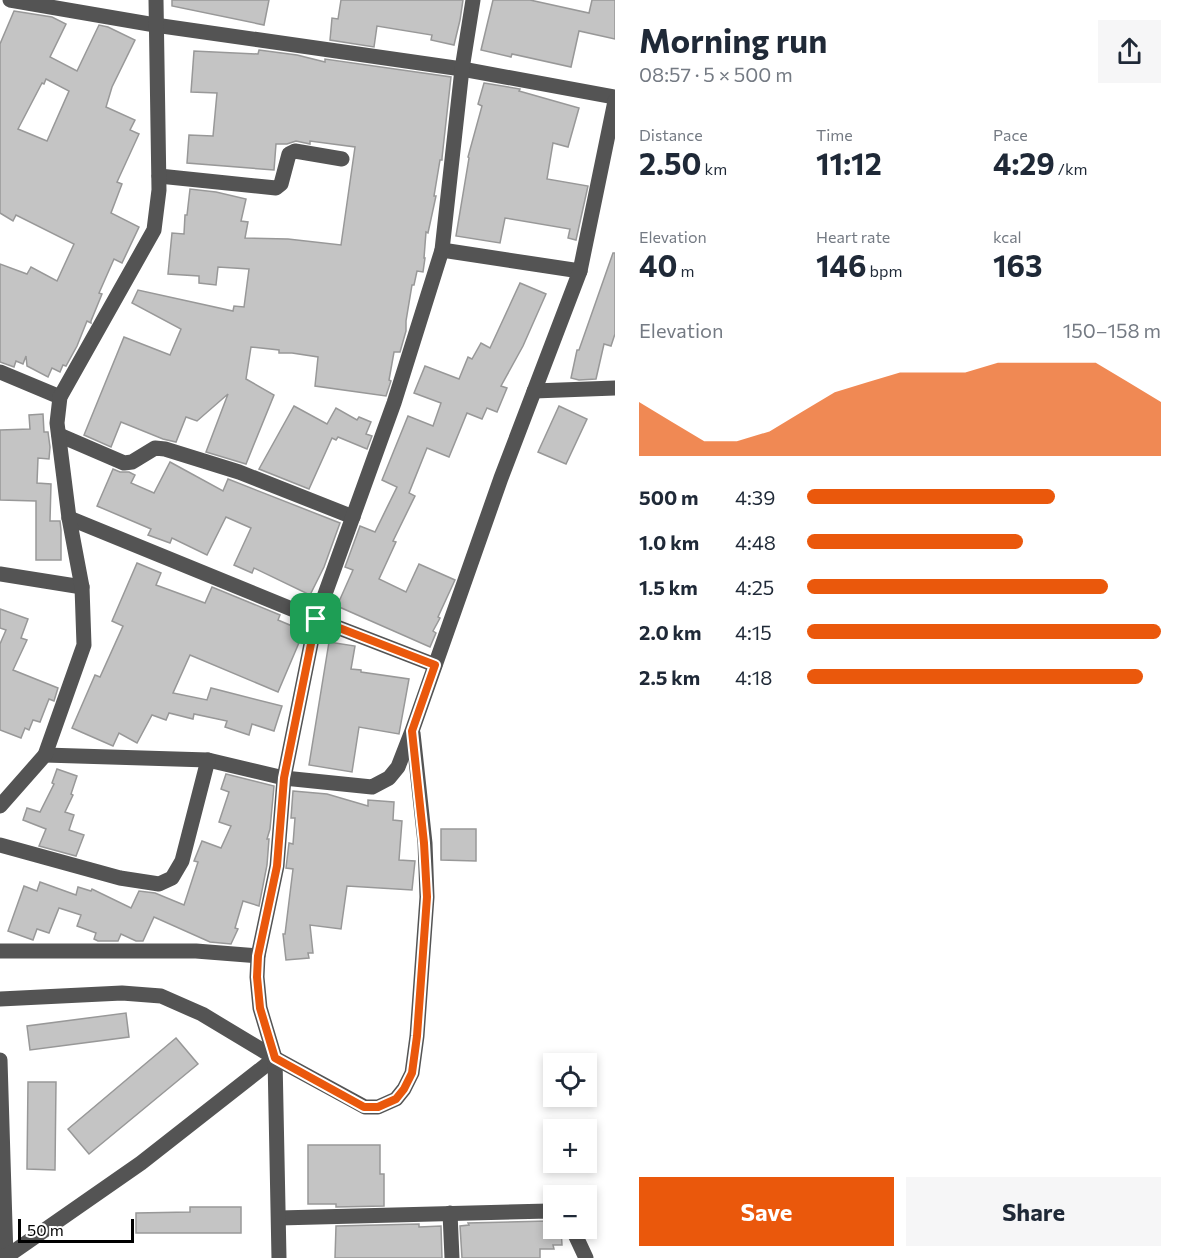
<!DOCTYPE html>
<meta charset="utf-8">
<style>
:root{--surface:#fff;--page:#f6f6f7;--text:#1f2937;--muted:#747a83;--accent:#ea580c}
body{margin:0;font-family:Commissioner,sans-serif;background:var(--page);color:var(--text);height:100vh;display:flex;flex-direction:column;font-size:22px;white-space:nowrap}
*{box-sizing:border-box;margin:0}
p{font-size:20px;color:var(--muted)}
.icon{flex:none;width:33px;height:33px;fill:none;stroke:currentColor;stroke-width:2;stroke-linecap:round;stroke-linejoin:round}
.map{position:relative;flex:1;overflow:hidden}
.side{display:flex;flex-direction:column;background:var(--surface);width:570px}
.side>*{flex:none}
.buttons{position:absolute;left:543px;top:1053px;display:grid;gap:12px}
.buttons a{display:grid;place-items:center;width:54px;height:54px;border-radius:0px;background:var(--surface);box-shadow:0 3px 9px #0003;font-size:30px}
.scale{position:absolute;left:18px;bottom:15px;width:116px;box-sizing:border-box;padding-left:6px;border:3px solid #000;border-top:0;font-size:16px;line-height:21px;white-space:nowrap;color:#000;-webkit-text-stroke:4px #fff;paint-order:stroke}
.pin{position:absolute;display:grid;place-items:center;width:51px;height:51px;color:#fff;margin:-26px;border-radius:12px;box-shadow:0 3px 9px #0006}
.round{display:grid;place-items:center;flex:none;width:63px;height:63px;border-radius:0px;background:var(--page)}
.overview{display:flex;align-items:center;justify-content:space-between;height:102px;padding:0 24px}
h1{font-size:33px;font-weight:700;line-height:45px}
.figures{display:grid;grid-template-columns:repeat(3,1fr);gap:9px;height:102px;padding:6px 24px}
.figures div{display:grid;align-content:center}
.figures b{font-size:30px;font-weight:700}
.figures small{font-size:16px;font-weight:400}
.figures p{font-size:16px}
.chart{height:168px;padding:12px 24px}
.chart p{display:flex;justify-content:space-between}
.chart svg{width:100%;height:108px;margin-top:6px;fill:var(--accent);opacity:.7}
.action{display:flex;gap:12px;margin-top:auto;padding:12px 24px}
.action a{flex:1;height:69px;border-radius:0px;background:var(--accent);color:#fff;font-size:24px;font-weight:700;line-height:69px;text-align:center}
.action a+a{background:var(--page);color:var(--text)}
ul{padding:0 24px;list-style:none;font-size:20px}
li{display:grid;grid-template-columns:96px 72px 1fr;align-items:center;height:45px}
li i{height:15px;border-radius:8px;background:var(--accent)}
main{display:flex;flex:1;min-height:0}
.map>svg:first-child{display:block}
</style>
<main>
<div class="map">
<svg width="615" height="1258" viewBox="0 0 615 1258">
<rect width="100%" height="100%" fill="#fff"/>
<g fill="#c4c4c4" stroke="#989898" stroke-width="1.5" fill-rule="evenodd">
<path d="M172 0H269L264 25 172 6Z"/>
<path d="M341 0H463L460 20 454 45 431 40 432 35 377 26 374 47 330 40 332 18 338 19Z"/>
<path d="M493 0H530L589 13 592 0H615V39L579 31 571 67 512 54 511 57 481 50Z"/>
<path d="M14 11 52 17 66 24 50 57 77 71 99 25 108 27 135 40 112 87 106 107 135 120 130 130 139 134 117 182 122 184 111 213 139 227 122 263 114 259 99 293 102 294 91 321V323L87 321 77 346 66 366 63 365 60 372 52 368 48 377 27 366 26 356 23 364 16 361 14 367 0 362V264L27 274 31 267 57 281 74 244 16 215 13 221 0 213V44ZM46 79 69 91 47 141 18 129 42 83 44 84Z"/>
<path d="M259 50 297 55 325 62V59L451 77 442 158V160H440L434 196H436L428 233 426 232 424 258H425L423 272 417 271 414 285H412L406 321V331L400 352H394L389 380 391 381 386 396 315 386 318 357 292 353H279V350L251 347 246 379 274 395 246 464 206 452 228 394 197 421 186 417 176 442 163 439 121 422 111 447 84 435 124 337 170 355 181 329 132 303 138 290 233 311 234 306 244 307 249 269 218 267 216 285 199 283V276L168 274 172 233 184 234 185 215H187L190 189 216 192 246 199 241 221 248 222 245 238 288 239 341 245 355 147 310 141V144L296 141 287 144H276L274 170 187 163 189 135 213 136 217 93 191 92 194 51 258 54Z"/>
<path d="M484 83 520 89 519 91 579 108 568 147 553 143 547 179 588 186 576 240 568 238 570 229 505 218 500 243 456 236 469 158 468 157 482 106 478 104Z"/>
<path d="M613 253H615V334L611 346 604 344 596 379 579 380 571 378 577 350H579Z"/>
<path d="M520 283 546 294 523 346 501 386 507 388 497 412 487 408 482 419 467 413 449 457 427 448 409 493 415 496 393 541 396 542 379 579 406 592 419 564 455 580 438 617 440 618 433 631 436 633 430 647 337 606 353 570 345 567 360 526 375 532 397 487 382 480 408 416 433 426 441 403 414 393 425 366 459 379 468 357 472 359 481 343 490 348Z"/>
<path d="M294 406 327 424 336 408 357 420 359 417 371 422 366 434 372 436 367 449 338 437 336 440 332 438 309 489 259 469Z"/>
<path d="M559 406 587 419 566 464 538 452Z"/>
<path d="M43 414 44 432H48L50 447 49 459 38 458 37 483 51 484 50 521H60L61 530V560H36V501L0 500V430L30 429 29 415Z"/>
<path d="M170 462 223 491 228 479 340 523 324 567 310 595 254 568 252 573 234 565 251 528 226 517 207 555 172 538 170 543 148 535 151 529 97 506 113 469 120 472H129L135 475 131 483 154 493Z"/>
<path d="M137 563 161 573 156 585 205 603 212 587 280 615 278 620 304 631 278 692 190 655 173 693 207 700 211 688 282 706 274 731 252 724 249 735 225 727 227 721 194 714 193 719 169 713 166 720 152 715 137 743 119 733 113 746 72 728 95 675 100 677 123 626 112 621Z"/>
<path d="M0 609 28 619 21 638 27 640 13 670 58 688 54 701 49 699 40 722 33 720 29 730 25 728 21 738 0 730V644L6 630 0 628Z"/>
<path d="M329 642 355 646 351 669 361 670V672L409 679 399 734 359 727 352 772 309 765Z"/>
<path d="M57 769 77 776 71 794 73 795 65 812 74 815 69 830 84 835 76 856 39 846 46 829 23 820 27 808 40 812 54 784 52 783Z"/>
<path d="M226 774 274 786 270 829 267 839H269L267 865 259 906 243 901 235 928 238 929 231 944 210 942 154 917 143 941H136L121 934 118 941H98L94 939 96 933 77 926 81 915 59 908 49 933 37 929 33 940 8 931 24 886 37 891 40 882 76 895 78 887 91 891 92 889 131 908 139 891 155 893 184 905 198 862 194 861 202 841 221 848 231 826 219 822 229 792 221 789Z"/>
<path d="M293 791 327 794 368 806V800L394 802 393 820 402 821 399 860 415 861 412 890 347 886 341 929 310 925 313 953H308L309 958 286 960 283 934H285L293 869 286 868 289 843 293 844 295 818H291Z"/>
<path d="M441 829H476V861L441 860Z"/>
<path d="M126 1013 129 1037 30 1050 27 1026Z"/>
<path d="M176 1038 198 1064 89 1154 68 1129Z"/>
<path d="M28 1082H56L55 1170 27 1169Z"/>
<path d="M308 1145H380V1174H384V1206L336 1207V1204H308Z"/>
<path d="M190 1207H241V1233H136V1213L190 1212Z"/>
<path d="M548 1221 554 1222V1228H561L562 1245H553L554 1249H540V1258H462L460 1226 469 1225 468 1223Z"/>
<path d="M419 1224V1227L441 1226 442 1258H335L336 1226Z"/>
</g>
<g fill="none" stroke-linecap="round" stroke-linejoin="round">
<g stroke="#545454" stroke-width="15">
<path d="M10 0 155 25 462 69 615 97"/>
<path d="M159 176 276 188 281 184 289 154 295 151 342 159"/>
<path d="M442 250 580 271"/>
<path d="M0 372 60 397"/>
<path d="M534 391 615 388"/>
<path d="M59 435 124 463 132 462 155 448 165 449 239 472 353 517"/>
<path d="M69 518 316 619 435 665"/>
<path d="M0 574 82 587"/>
<path d="M45 755 208 760 284 778 372 787 389 778 398 767 412 731 501 478 580 271 615 101"/>
<path d="M0 806 45 755 84 645 82 587 69 518 57 423 60 397 154 230 159 190 156 0"/>
<path d="M0 845 120 878 159 884 172 878 182 861 208 760"/>
<path d="M0 951H196L258 956"/>
<path d="M0 999 122 993 161 996 202 1014 275 1058 365 1107H378L396 1099 404 1089 412 1073 417 1036 427 897 425 843 413 733"/>
<path d="M0 1060 6 1258"/>
<path d="M450 1213 452 1258"/>
<path d="M279 1218 549 1211 554 1213"/>
<path d="M572 1228 586 1258"/>
<path d="M0 1256 6 1257 141 1163 275 1058"/>
<path d="M279 1258 275 1058 260 1008 257 977 258 956 277 866 284 778 316 619 394 403 442 250 462 69 473 0"/>
</g>
</g>
<g fill="none" stroke-linecap="round" stroke-linejoin="round">
<defs>
<path id="route" d="M316 619 435 665 412 731 424 843 427 897 417 1036 412 1073 404 1089 396 1099 378 1107H364L275 1058 260 1008 257 977 258 956 277 866 284 778Z"/>
</defs>
<use href="#route" stroke="#fff" stroke-width="12"/>
<use href="#route" stroke="#ea580c" stroke-width="8"/>
</g>
</svg>
<div class="buttons">
<a><svg class="icon" aria-label="locate" viewBox="0 0 24 24"><circle cx="12" cy="12" r="6"/><path d="M12 2v4M12 18v4M2 12h4M18 12h4"/></svg></a>
<a>+</a>
<a>−</a>
</div>
<div class="scale">50 m</div>
<div class="pin" style="left:316px;top:619px;background:#1e9e55"><svg class="icon" aria-label="arrive" viewBox="0 0 24 24"><path d="M6 21V4h12l-3 4 3 4H6"/></svg></div>
</div>
<section class="side">
<div class="overview"><div><h1>Morning run</h1><p>08:57 · 5 × 500 m</p></div><a class="round"><svg class="icon" aria-label="share" viewBox="0 0 24 24"><path d="M12 15V3M7 8l5-5 5 5M5 13v7h14v-7"/></svg></a></div>
<div class="figures">
<div><p>Distance</p><b>2.50<small> km</small></b></div>
<div><p>Time</p><b>11:12</b></div>
<div><p>Pace</p><b>4:29<small> /km</small></b></div>
</div>
<div class="figures">
<div><p>Elevation</p><b>40<small> m</small></b></div>
<div><p>Heart rate</p><b>146<small> bpm</small></b></div>
<div><p>kcal</p><b>163</b></div>
</div>
<div class="chart"><p><span>Elevation</span>150–158 m</p>
<svg viewBox="0 0 160 44" preserveAspectRatio="none"><path d="M0 44V22L10 30L20 38L30 38L40 34L50 26L60 18L70 14L80 10L90 10L100 10L110 6L120 6L130 6L140 6L150 14L160 22V44z"/></svg>
</div>
<ul>
<li><b>500 m</b>4:39<i style="width:70%"></i></li>
<li><b>1.0 km</b>4:48<i style="width:61%"></i></li>
<li><b>1.5 km</b>4:25<i style="width:85%"></i></li>
<li><b>2.0 km</b>4:15<i style="width:100%"></i></li>
<li><b>2.5 km</b>4:18<i style="width:95%"></i></li>
</ul>
<div class="action"><a>Save</a><a>Share</a></div>
</section>
</main>
